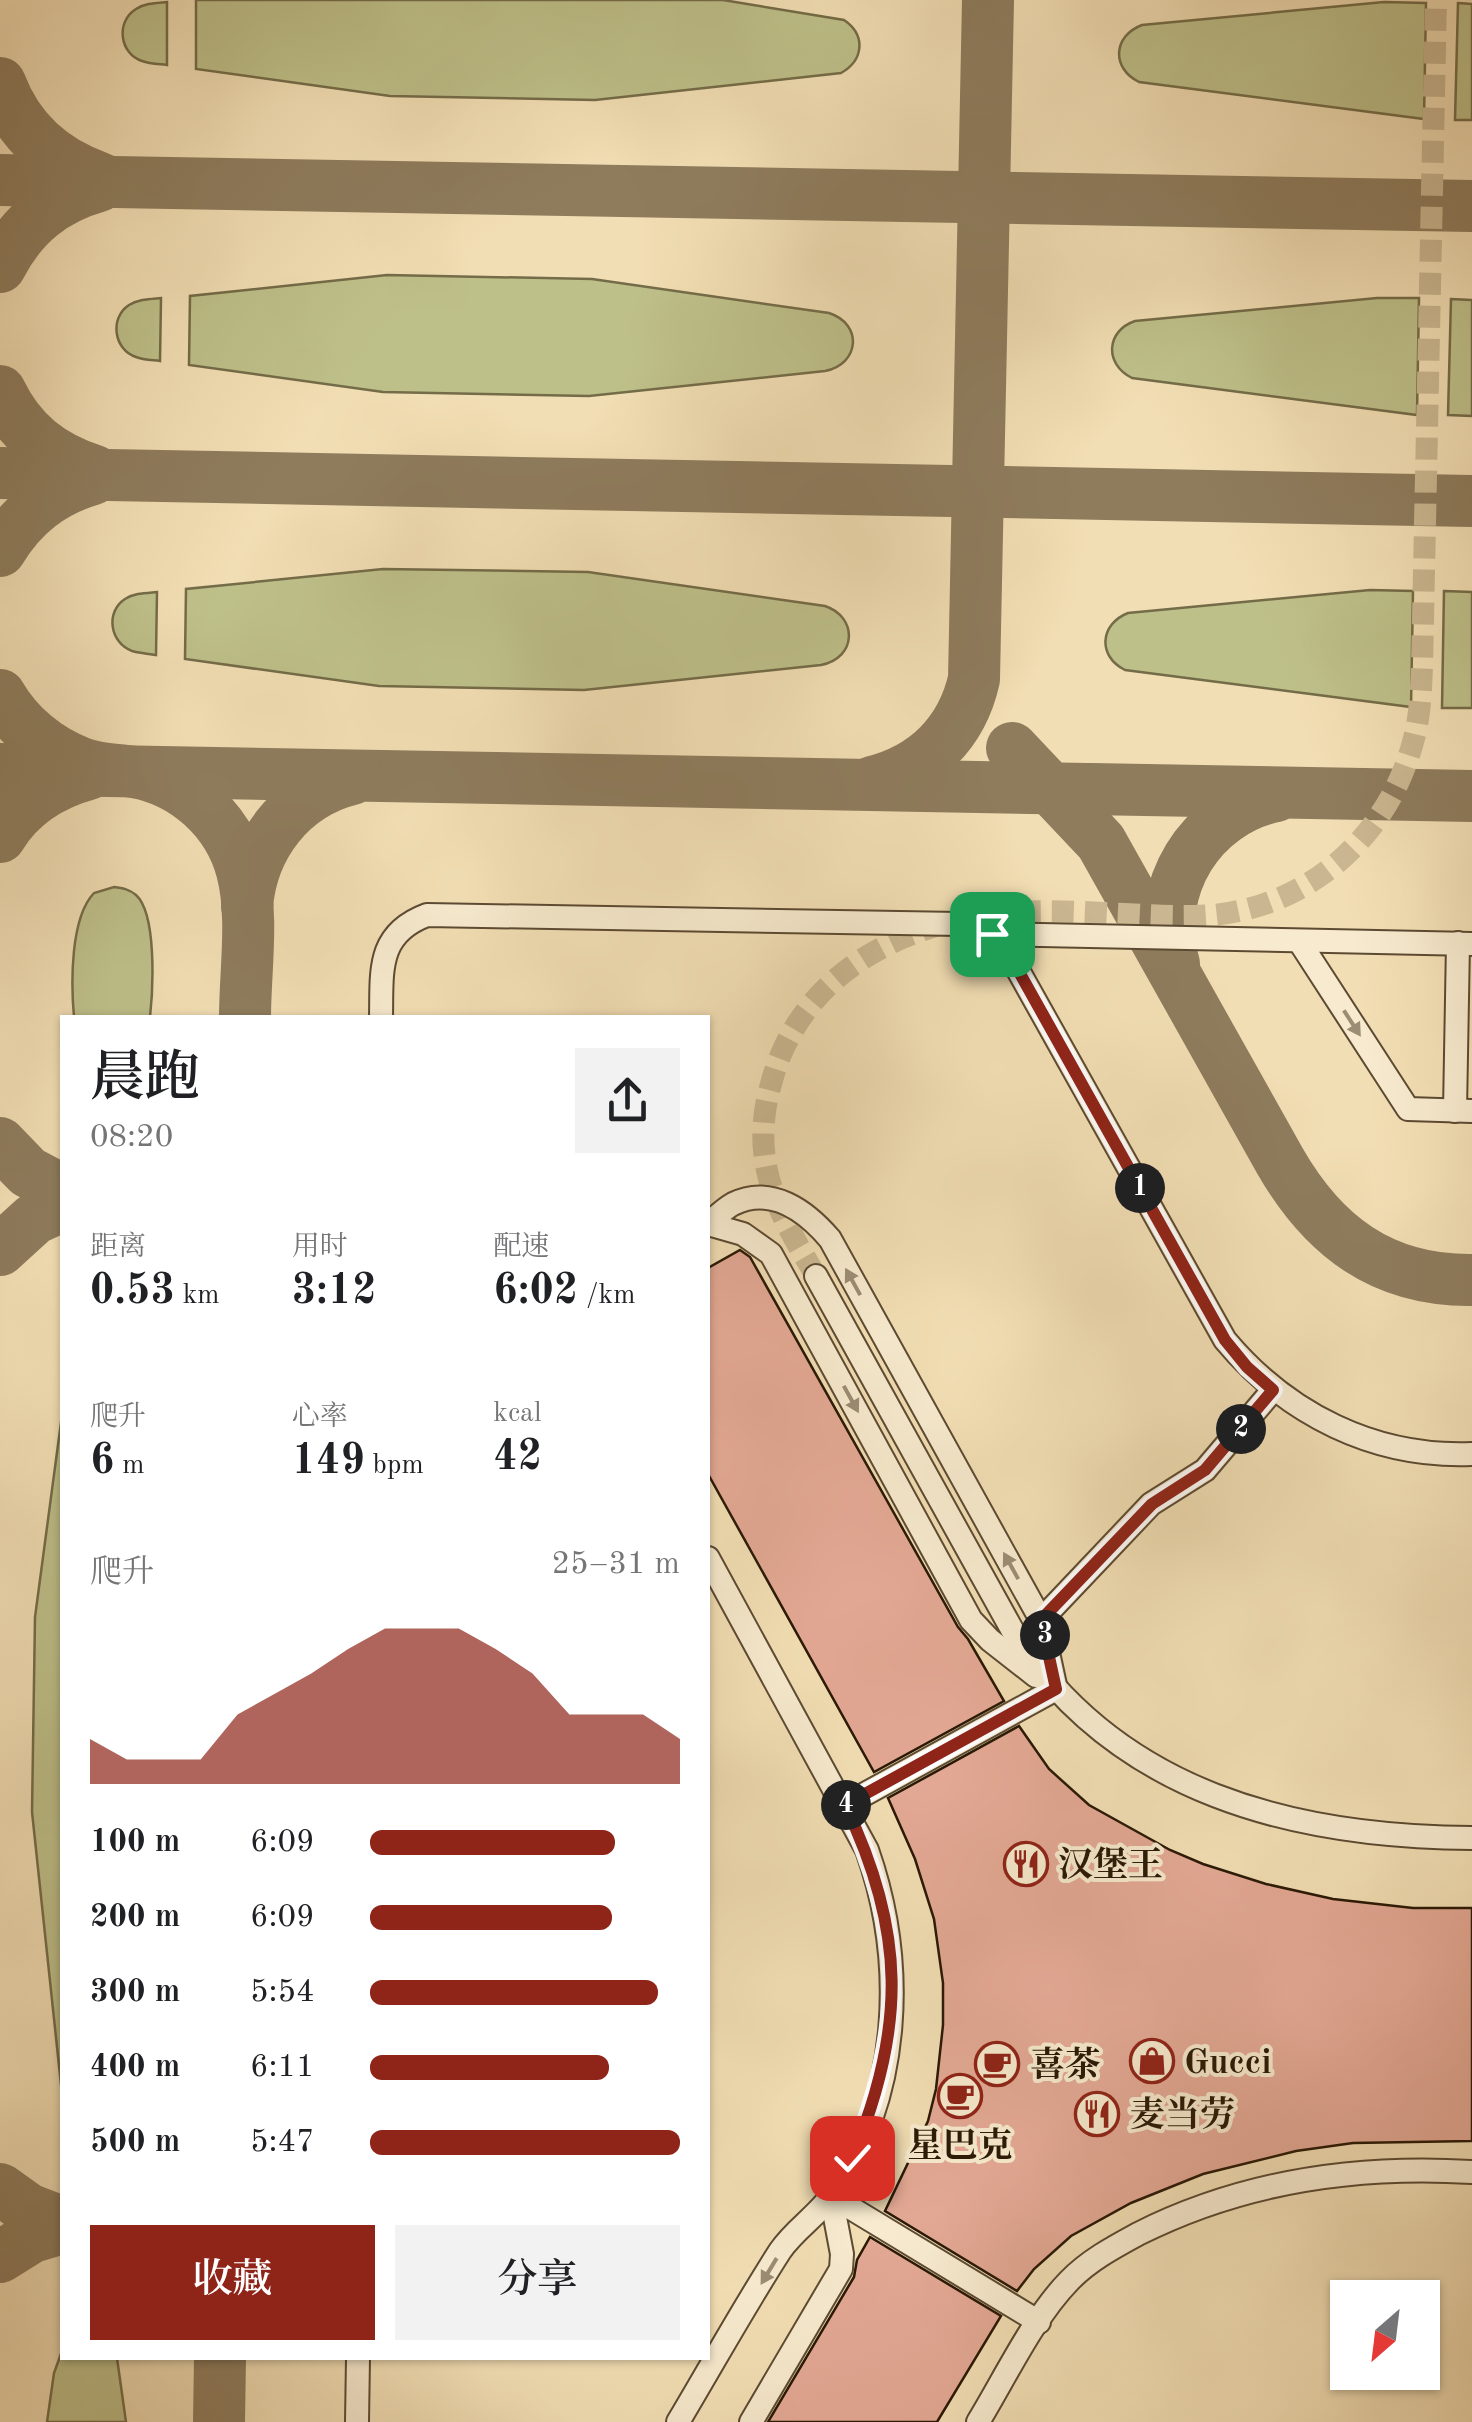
<!DOCTYPE html>
<html lang="zh">
<meta charset="utf-8">
<style>
:root{--surface:#fff;--page:#f2f2f2;--text:#202124;--muted:#757577;--accent:#8f2418}
body{margin:0;font-family:"Old Standard TT","Noto Serif SC",serif;background:var(--page);color:var(--text);height:100vh;display:flex;flex-direction:column;font-size:38px;white-space:nowrap}
*{box-sizing:border-box;margin:0}
p{font-size:32px;color:var(--muted)}
.icon{flex:none;width:55px;height:55px;fill:none;stroke:currentColor;stroke-width:2;stroke-linecap:round;stroke-linejoin:round}
.map{position:relative;flex:1;overflow:hidden}
.side{position:absolute;left:60px;top:1015px;width:650px;height:1345px;display:flex;flex-direction:column;background:var(--surface);border-radius:0px;box-shadow:0 2px 8px #0004}
.side>*{flex:none}
.needle{width:65px;rotate:208deg}
.controls{position:absolute;left:1330px;top:2280px;display:grid;gap:20px}
.controls a{display:grid;place-items:center;width:110px;height:110px;border-radius:0px;background:var(--surface);box-shadow:0 2px 8px #0004;font-size:50px}
.pin{position:absolute;display:grid;place-items:center;width:85px;height:85px;color:#fff;margin:-42px;border-radius:20px;box-shadow:0 5px 15px #0006}
.km{position:absolute;width:50px;height:50px;margin:-25px;border-radius:50%;background:#222;color:#fff;font-size:28px;line-height:50px;text-align:center}
.round{display:grid;place-items:center;flex:none;width:105px;height:105px;border-radius:0px;background:var(--page)}
.summary{display:flex;align-items:center;justify-content:space-between;height:170px;padding:0 30px}
h1{font-size:55px;font-weight:600;line-height:75px}
.stats{display:grid;grid-template-columns:repeat(3,1fr);gap:15px;height:170px;padding:10px 30px}
.stats div{display:grid;align-content:center}
.stats b{font-size:42px;font-weight:600}
.stats small{font-size:28px;font-weight:400}
.stats p{font-size:28px}
.chart{height:280px;padding:20px 30px}
.chart p{display:flex;justify-content:space-between}
.chart svg{width:100%;height:180px;margin-top:10px;fill:var(--accent);opacity:.7}
.button{display:flex;gap:20px;margin-top:auto;padding:20px 30px}
.button a{flex:1;height:115px;border-radius:0px;background:var(--accent);color:#fff;font-size:40px;font-weight:600;line-height:115px;text-align:center}
.button a+a{background:var(--page);color:var(--text)}
ul{padding:0 30px;list-style:none;font-size:32px}
li{display:grid;grid-template-columns:160px 120px 1fr;align-items:center;height:75px}
li i{height:25px;border-radius:12px;background:var(--accent)}
.map>svg:first-child{display:block}
</style>
<div class="map">
<svg width="1472" height="2422" viewBox="0 0 1472 2422">
<rect width="100%" height="100%" fill="#f2deb4"/>
<filter id="stains"><feTurbulence type="fractalNoise" baseFrequency=".002" numOctaves="4"/><feColorMatrix values="0 0 0 0 .2 0 0 0 0 .09 0 0 0 0 .02 0 0 0 .5 -.17"/></filter>
<radialGradient id="worn" r=".72"><stop offset=".6" stop-color="#630" stop-opacity="0"/><stop offset="1" stop-color="#630" stop-opacity=".3"/></radialGradient>
<g fill="#bec08a" stroke="#746c48" stroke-width="2.5">
<path d="M196 0H723L844 20C866 35 864 60 841 73L595 100 390 96 196 69Z"/>
<path d="M167 2V65C159 64 150 64 142 61 120 54 115 22 136 9 145 3 156 3 167 2Z"/>
<path d="M1384 2 1426 3 1424 119 1139 82C1111 68 1113 36 1142 25Z"/>
<path d="M1458 3 1472 4V120H1455Z"/>
<path d="M387 275 592 279 829 313C863 324 860 364 825 371L589 396 383 392 189 365 190 296Z"/>
<path d="M161 298 160 361C152 360 143 360 136 357 114 350 109 318 129 305 139 299 150 299 161 298Z"/>
<path d="M1377 298H1419L1417 415 1132 378C1104 364 1106 331 1135 321Z"/>
<path d="M1451 299 1472 300V416L1448 415Z"/>
<path d="M383 569 588 572 825 606C858 617 857 658 821 665L584 690 379 686 185 659 186 589Z"/>
<path d="M1370 590 1413 591 1411 707 1125 670C1097 656 1100 624 1128 613Z"/>
<path d="M1444 591 1472 592V708H1442Z"/>
<path d="M157 592 156 655C148 654 139 653 132 651 110 643 105 612 125 599 134 593 146 593 157 592Z"/>
<path d="M114 887C122 888 129 889 136 895 157 914 153 990 150 1017H74C71 984 70 918 94 893Z"/>
<path d="M62 1415V2094L32 1812 35 1617Z"/>
<path d="M62 2351V2358H117L126 2422H47L54 2373Z"/>
</g>
<g fill="none" stroke-linecap="round" stroke-linejoin="round">
<g stroke="#8e7c5d" stroke-width="52">
<path d="M0 83C18 131 53 162 100 178"/>
<path d="M0 180 1472 206"/>
<path d="M0 267C22 224 53 199 99 186"/>
<path d="M0 391C20 433 51 457 95 471"/>
<path d="M0 473 1472 501"/>
<path d="M0 551C22 514 52 491 93 479"/>
<path d="M0 695C18 726 47 750 81 763 99 770 116 769 134 772 186 781 229 821 242 871 254 916 245 971 245 1018"/>
<path d="M1012 748 1101 842 1280 1161C1323 1236 1382 1281 1472 1280"/>
<path d="M0 769 1472 796"/>
<path d="M872 782C925 769 962 733 974 679L988 0"/>
<path d="M0 837C20 804 52 784 89 774"/>
<path d="M247 906C252 846 291 794 352 779"/>
<path d="M1174 964C1153 888 1200 812 1276 796"/>
<path d="M0 1143 28 1172 62 1190"/>
<path d="M0 1250 34 1219 62 1206"/>
<path d="M0 2189 28 2209 62 2222"/>
<path d="M0 2257 32 2237 62 2228"/>
<path d="M219 2422 220 2358"/>
</g>
</g>
<g fill="#e3a894" stroke="#2a1906" stroke-width="2.5">
<path d="M740 1250 750 1257 958 1627 968 1639 1004 1701 874 1772 708 1474V1268Z"/>
<path d="M1019 1726 1049 1769 1089 1805 1170 1850 1203 1864 1266 1884 1333 1899 1413 1908H1472V2141L1353 2143 1296 2151 1203 2174 1131 2203 1071 2236 1034 2269 1017 2291 885 2211 928 2121 936 2089 943 2025V1983L934 1919 915 1859 888 1798Z"/>
<path d="M870 2237 1001 2316 937 2422H768L854 2277 857 2260Z"/>
</g>
<g fill="none" stroke-linecap="round" stroke-linejoin="round">
<path stroke="#cab791" stroke-width="22" stroke-dasharray="22 11" stroke-linecap="butt" d="M816 1276C795 1240 774 1207 766 1166 761 1137 763 1112 771 1084 796 987 879 934 974 917 1045 904 1121 917 1193 916 1299 915 1386 843 1413 742 1420 718 1421 692 1422 667L1436 0"/>
<defs>
<g id="minor">
<path d="M992 934 1472 944"/>
<path d="M1299 941 1408 1109 1472 1111"/>
<path d="M381 1018C382 972 376 934 427 915L960 924C983 928 996 935 1009 954L1225 1340C1287 1414 1374 1458 1472 1454"/>
<path d="M1455 1111 1458 943"/>
<path d="M708 1224C715 1218 724 1209 733 1204 771 1185 806 1211 830 1239L1041 1620 1055 1685"/>
<path d="M708 1224 743 1234 771 1254 971 1620 990 1640 1036 1676"/>
<path d="M816 1276 1015 1635C1118 1793 1293 1837 1472 1838"/>
<path d="M1041 1620 1151 1504 1205 1470 1273 1390"/>
<path d="M845 1805 1056 1689"/>
<path d="M831 2196 1039 2322"/>
<path d="M357 2422 358 2358"/>
<path d="M678 2422C712 2365 744 2307 780 2251 794 2230 817 2216 832 2195 902 2095 906 1961 867 1850L708 1558"/>
<path d="M751 2422 841 2269 842 2254 831 2196"/>
<path d="M978 2422C1005 2378 1033 2318 1069 2281 1088 2261 1114 2247 1138 2234 1243 2181 1356 2165 1472 2172"/>
</g>
</defs>
<use href="#minor" stroke="#5c4a32" stroke-width="26"/>
<use href="#minor" stroke="#f7eace" stroke-width="22"/>
</g>
<defs><path id="oneway-solid" d="M-6-.8H1V-3.2L6.5 0L1 3.2V.8H-6Z" transform="scale(2.5)"/></defs>
<g fill="#9b8c74">
<use href="#oneway-solid" transform="translate(1352 1023) rotate(57)"/>
<use href="#oneway-solid" transform="translate(853 1282) rotate(-119)"/>
<use href="#oneway-solid" transform="translate(851 1399) rotate(61)"/>
<use href="#oneway-solid" transform="translate(1011 1566) rotate(-119)"/>
<use href="#oneway-solid" transform="translate(769 2271) rotate(121)"/>
</g>
<g fill="none" stroke-linecap="round" stroke-linejoin="round">
<defs>
<path id="route" d="M852 2158C906 2029 906 1931 845 1805L1056 1689 1041 1620 1152 1504 1205 1470 1273 1390 1247 1367 1225 1340 1009 954 992 934"/>
</defs>
<use href="#route" stroke="#fff" stroke-width="20"/>
<use href="#route" stroke="#8f2418" stroke-width="12"/>
</g>
<defs>
<symbol id="restaurant-ring" viewBox="-11 -11 22 22"><circle r="9.5" fill="#f7eace" stroke="#8f2418" stroke-width="1.5"/><path d="M-5-6h1v4h1v-4h1v4h1v-4h1v5L-1.5 .5V6h-2V.5L-5-1ZM5-6V6H3V1.5H1.5Q1.5-4 5-6Z" fill="#8f2418"/></symbol>
<symbol id="shop-ring" viewBox="-11 -11 22 22"><circle r="9.5" fill="#f7eace" stroke="#8f2418" stroke-width="1.5"/><path d="M-5-2.5h2.3a2.7 3.5 0 0 1 5.4 0H5L5.5 6h-11ZM-1.5-2.5h3a1.5 2.3 0 0 0-3 0Z" fill="#8f2418"/></symbol>
<symbol id="cafe-ring" viewBox="-11 -11 22 22"><circle r="9.5" fill="#f7eace" stroke="#8f2418" stroke-width="1.5"/><path d="M-5.5-4.5H6V0H3Q3 3.5 0 3.5H-2.5Q-5.5 3.5-5.5 0ZM3-3.2v2h1.7v-2ZM-6 4.5H4V6H-6Z" fill="#8f2418"/></symbol>
</defs>
<g fill-rule="evenodd">
<use href="#restaurant-ring" x="1001" y="1839" width="50" height="50"/>
<use href="#shop-ring" x="1127" y="2036" width="50" height="50"/>
<use href="#cafe-ring" x="972" y="2039" width="50" height="50"/>
<use href="#cafe-ring" x="935" y="2071" width="50" height="50"/>
<use href="#restaurant-ring" x="1072" y="2089" width="50" height="50"/>
</g>
<g text-anchor="middle" stroke-width="8" stroke-linejoin="round" paint-order="stroke">
<g font-size="35" font-weight="bold" fill="#2a1906" stroke="#f7eace" text-anchor="start">
<text x="1058" y="1876">汉堡王</text>
<text x="1184" y="2073">Gucci</text>
<text x="1030" y="2076">喜茶</text>
<text x="1130" y="2126">麦当劳</text>
<text x="960" y="2157" text-anchor="middle">星巴克</text>
</g>
</g>
<rect width="100%" height="100%" filter="url(#stains)"/>
<rect width="100%" height="100%" fill="url(#worn)"/>
</svg>
<div class="controls">
<a><svg class="needle" viewBox="-14 -14 28 28"><path d="M0-13l5 13h-10z" fill="#e53935"/><path d="M0 13l5-13h-10z" fill="#757577"/></svg></a>
</div>
<div class="pin" style="left:992px;top:934px;background:#1e9e55"><svg class="icon" aria-label="arrive" viewBox="0 0 24 24"><path d="M6 21V4h12l-3 4 3 4H6"/></svg></div>
<div class="pin" style="left:852px;top:2158px;background:#d93025"><svg class="icon" aria-label="check" viewBox="0 0 24 24"><path d="M5 12l5 5 9-10"/></svg></div>
<b class="km" style="left:1140px;top:1188px">1</b>
<b class="km" style="left:1241px;top:1429px">2</b>
<b class="km" style="left:1045px;top:1635px">3</b>
<b class="km" style="left:846px;top:1805px">4</b>
<section class="side">
<div class="summary"><div><h1>晨跑</h1><p>08:20</p></div><a class="round"><svg class="icon" aria-label="share" viewBox="0 0 24 24"><path d="M12 15V3M7 8l5-5 5 5M5 13v7h14v-7"/></svg></a></div>
<div class="stats">
<div><p>距离</p><b>0.53<small> km</small></b></div>
<div><p>用时</p><b>3:12</b></div>
<div><p>配速</p><b>6:02<small> /km</small></b></div>
</div>
<div class="stats">
<div><p>爬升</p><b>6<small> m</small></b></div>
<div><p>心率</p><b>149<small> bpm</small></b></div>
<div><p>kcal</p><b>42</b></div>
</div>
<div class="chart"><p><span>爬升</span>25–31 m</p>
<svg viewBox="0 0 160 44" preserveAspectRatio="none"><path d="M0 44V33L10 38L20 38L30 38L40 27L50 22L60 17L70 11L80 6L90 6L100 6L110 11L120 17L130 27L140 27L150 27L160 33V44z"/></svg>
</div>
<ul>
<li><b>100 m</b>6:09<i style="width:79%"></i></li>
<li><b>200 m</b>6:09<i style="width:78%"></i></li>
<li><b>300 m</b>5:54<i style="width:93%"></i></li>
<li><b>400 m</b>6:11<i style="width:77%"></i></li>
<li><b>500 m</b>5:47<i style="width:100%"></i></li>
</ul>
<div class="button"><a>收藏</a><a>分享</a></div>
</section>
</div>
